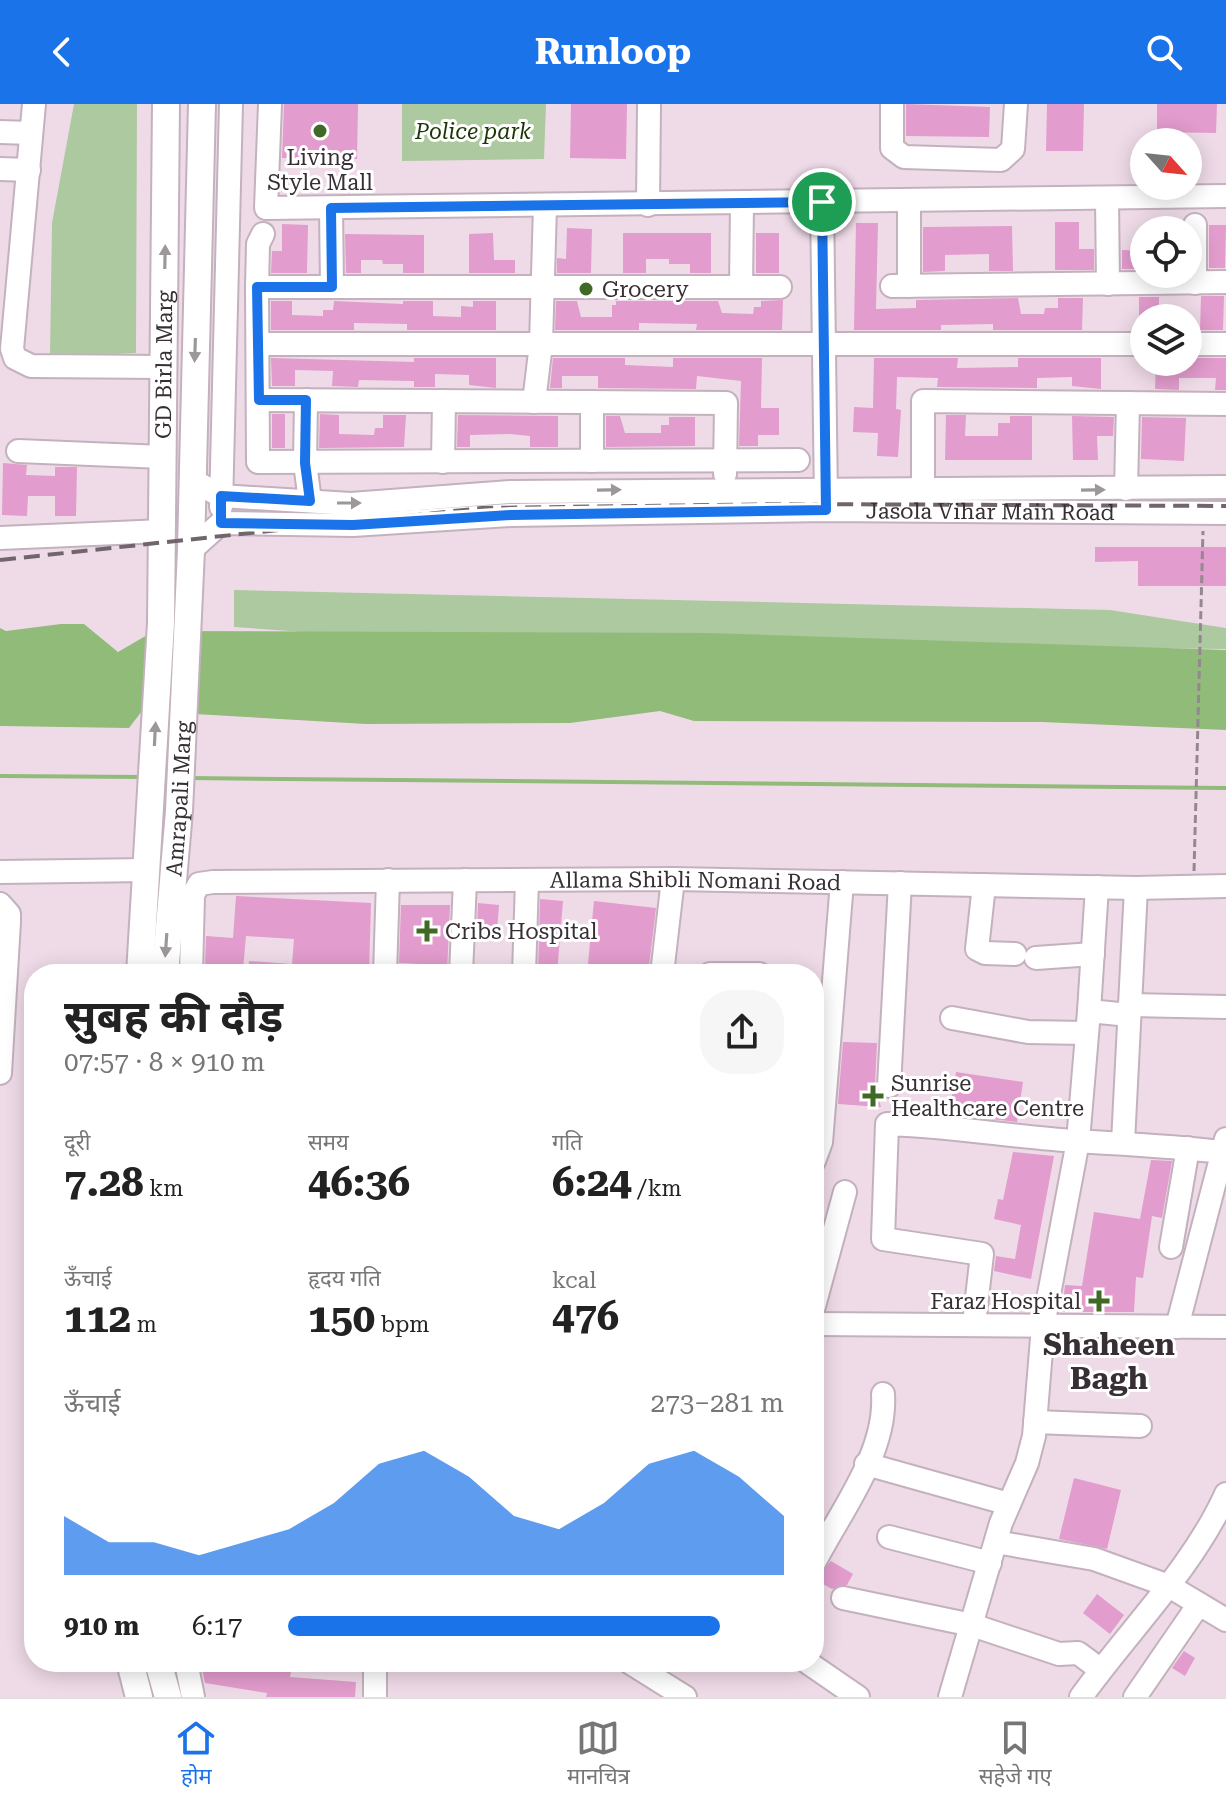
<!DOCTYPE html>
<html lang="hi">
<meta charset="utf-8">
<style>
:root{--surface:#fff;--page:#f6f6f6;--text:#222;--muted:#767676;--line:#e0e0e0;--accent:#1a73e8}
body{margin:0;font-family:"Roboto Serif","Noto Sans Devanagari",serif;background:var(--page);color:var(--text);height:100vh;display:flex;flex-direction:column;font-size:30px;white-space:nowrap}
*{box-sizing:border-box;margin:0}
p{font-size:26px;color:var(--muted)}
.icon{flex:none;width:44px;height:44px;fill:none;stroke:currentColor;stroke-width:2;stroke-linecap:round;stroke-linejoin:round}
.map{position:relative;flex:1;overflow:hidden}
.sheet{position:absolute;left:24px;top:860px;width:800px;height:708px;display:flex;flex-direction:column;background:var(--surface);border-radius:32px;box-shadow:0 4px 20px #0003}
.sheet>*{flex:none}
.needle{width:52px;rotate:117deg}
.tools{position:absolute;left:1130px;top:24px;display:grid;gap:16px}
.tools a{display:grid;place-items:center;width:72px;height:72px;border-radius:50%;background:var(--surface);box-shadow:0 4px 20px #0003;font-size:40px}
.pin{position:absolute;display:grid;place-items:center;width:68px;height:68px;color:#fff;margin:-34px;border:4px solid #fff;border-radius:50%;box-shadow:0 2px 8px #0007}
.round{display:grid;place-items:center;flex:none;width:84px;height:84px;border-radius:32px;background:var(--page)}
.overview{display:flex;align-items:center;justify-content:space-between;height:136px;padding:0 40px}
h1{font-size:44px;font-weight:700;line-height:60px}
.metrics{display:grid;grid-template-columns:repeat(3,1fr);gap:12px;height:136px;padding:8px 40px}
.metrics div{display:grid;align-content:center}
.metrics b{font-size:40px;font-weight:700}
.metrics small{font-size:22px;font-weight:400}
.metrics p{font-size:22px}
.chart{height:224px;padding:16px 40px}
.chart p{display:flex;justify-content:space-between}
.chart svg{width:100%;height:144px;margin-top:8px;fill:var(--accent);opacity:.7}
ul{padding:0 40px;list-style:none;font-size:26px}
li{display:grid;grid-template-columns:128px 96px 1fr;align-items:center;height:60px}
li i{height:20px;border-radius:10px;background:var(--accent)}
header{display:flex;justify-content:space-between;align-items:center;height:104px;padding:0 40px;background:var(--accent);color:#fff;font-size:36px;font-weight:700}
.menu{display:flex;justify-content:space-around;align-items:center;height:112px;border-top:2px solid var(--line);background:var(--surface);font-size:22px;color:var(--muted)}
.menu a{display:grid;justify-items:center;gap:4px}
.menu .current{color:var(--accent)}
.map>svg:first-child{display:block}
</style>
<header><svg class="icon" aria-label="back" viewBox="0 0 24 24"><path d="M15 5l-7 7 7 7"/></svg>Runloop<svg class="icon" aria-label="search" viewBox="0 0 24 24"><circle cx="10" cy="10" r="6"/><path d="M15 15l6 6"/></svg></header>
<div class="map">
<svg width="1226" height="1593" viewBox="0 0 1226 1593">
<rect width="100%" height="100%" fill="#efdbe8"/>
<g fill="#adc99f">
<path d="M74 0H137L136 249 50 253 52 119Z"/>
<path d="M402 0H546L544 55 402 57Z"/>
<path d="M234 486 1110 506 1226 524V545L980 542 655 553 234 523Z"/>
</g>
<path fill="#90bb78" d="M61 520H84L118 548 154 527 708 529 1226 546V626L1042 618 694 617 660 607 570 619 366 620 142 607 129 624 0 622V524L6 527Z"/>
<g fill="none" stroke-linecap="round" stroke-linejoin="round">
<g stroke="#90bb78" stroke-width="4">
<path d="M0 672 144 673"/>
<path d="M188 674 1226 684"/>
</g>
</g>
<g fill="#e29ccd">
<path d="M284 0H358L357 55 282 54Z"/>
<path d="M571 0H627L626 55 570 54Z"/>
<path d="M906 0 990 3 989 33 906 32Z"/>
<path d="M1047 0H1084L1083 47H1046Z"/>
<path d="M1157 0H1217L1216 29 1157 28Z"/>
<path d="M1055 118H1079V145H1094V166H1055Z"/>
<path d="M856 119H878L876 205 916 204V196L1018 194 1021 210H1044L1045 204H1058V194H1083L1082 226H993V220L941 221V226H854Z"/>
<path d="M282 120 308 121 307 169H271L272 147H282Z"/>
<path d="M1209 121H1226L1225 164H1209Z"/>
<path d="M1012 122 1013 167H989V150L945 151V167L923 168V123Z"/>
<path d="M567 124 592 125 591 169H557V154L566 155Z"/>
<path d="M493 129 494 156H515V169H469V130Z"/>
<path d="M623 129H711V169H690V160H669V155H646V169H623Z"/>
<rect x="756" y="129" width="23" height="40"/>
<path d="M345 130 424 131V169H403V160H383L382 156H361V169H346Z"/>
<path d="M1122 146 1144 147V165H1122Z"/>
<path d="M1201 192H1224L1223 226H1200Z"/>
<rect x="1139" y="193" width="20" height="21"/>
<path d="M783 196 782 226H696L697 220 639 219V226H555L556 197H577L581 213H612V201H616V197H718L722 209 753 210 754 203H761V197Z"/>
<path d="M271 197H292V211L323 212V206H333L334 197 403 200V197H433V212L461 213V202L473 203V197H496V226H407V220L354 219V226H271Z"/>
<path d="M271 254 414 258V254H496V284L469 281V271L435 270V283H414V277L359 276 358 283 332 282 333 267 295 266V282H272Z"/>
<path d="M553 254H625V261L673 263V254H762L761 304H779V331H758V342H739L741 277 697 272 696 285 598 284V272H562V284H550Z"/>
<path d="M874 254H958L957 264 1018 263V254H1101V285L1072 282V273L1037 274V284L937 283 938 274 897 273 896 305 901 306 898 353 877 352 878 329 853 328 854 303 873 304Z"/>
<path d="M1188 254H1226V286H1215L1216 274H1179V286L1155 285 1156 258H1188Z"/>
<rect x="272" y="310" width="13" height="34"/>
<path d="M320 310 339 311V330L374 331 375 324H383V311H406L404 343 319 344Z"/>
<path d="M458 311 558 312V343H530V332L510 330 470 331V343H457Z"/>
<path d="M946 311H966L965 332H998V319H1010V312H1032V356H945Z"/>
<path d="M606 312H620L625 329H661V321H669V313H695V342L606 343Z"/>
<path d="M1072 312 1114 313 1113 332H1097L1098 356H1073Z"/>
<path d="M1142 313 1186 314 1184 357 1141 355Z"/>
<path d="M3 359 27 361 26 371 55 372V363H77L76 412H55V392H28L27 412 2 411Z"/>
<path d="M1095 443H1226V482H1138V457L1095 458Z"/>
<path d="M236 792 371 799 369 870H248L249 857 292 860 294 835 246 832 243 866 205 863 206 832 233 834Z"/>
<path d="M540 795 563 797 557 870H538Z"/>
<path d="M594 797 656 804 648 870H587Z"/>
<path d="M478 799 499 801 497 827 477 825Z"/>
<path d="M401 801H450L447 870H437V861L399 859Z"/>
<path d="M843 938 877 939 875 981 881 1003 838 1000Z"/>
<path d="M956 968 1023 978 1017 1018 949 1010Z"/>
<path d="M1013 1048 1054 1052 1031 1175 994 1167 996 1152 1015 1155 1021 1121 994 1115 998 1095 1003 1096Z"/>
<path d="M1151 1056 1172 1057 1162 1114 1152 1112 1143 1174 1136 1173 1134 1208H1062L1065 1181 1082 1182 1094 1108 1140 1115Z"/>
<path d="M1074 1374 1121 1386 1107 1445 1059 1435Z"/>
<path d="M831 1457 853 1470 847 1481 832 1485 814 1475Z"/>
<path d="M1097 1490 1124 1511 1110 1530 1083 1509Z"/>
<path d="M1184 1547 1195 1554 1185 1572 1172 1564Z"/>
<path d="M206 1558H293L290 1573 356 1578 355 1593H266L267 1589 205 1579 202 1564 205 1565Z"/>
</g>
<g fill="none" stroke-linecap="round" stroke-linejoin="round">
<defs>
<g id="minor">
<path d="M34 0 12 245 15 254 31 262 164 263"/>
<path d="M270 0 266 104 1226 92"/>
<path d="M892 0V44L904 53 1001 56 1013 45 1016 0"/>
<path d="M0 28 31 29"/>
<path d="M0 65 29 66"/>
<path d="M1107 94 1108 180"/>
<path d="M909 97V182"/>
<path d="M822 98 826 397"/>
<path d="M648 101 649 0"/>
<path d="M331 104 332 183"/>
<path d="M263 130 258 140 257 183 258 358 798 356"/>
<path d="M1195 179V121"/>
<path d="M892 182 1226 178"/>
<path d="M257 183H780"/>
<path d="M741 183 742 100"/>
<path d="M258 240H1144"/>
<path d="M1188 240H1226"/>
<path d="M259 296 726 299 725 370"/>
<path d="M306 296 305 359 310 397"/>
<path d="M534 298 541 240 545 102"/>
<path d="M592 298V357"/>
<path d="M18 347 163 353"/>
<path d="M443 358 444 297"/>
<path d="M192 376 221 392 351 400 510 388 1226 383"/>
<path d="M1126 385 1128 299"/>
<path d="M923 386V297L1226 300"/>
<path d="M221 403 231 0"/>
<path d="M0 434 163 427"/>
<path id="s1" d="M191 446 221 419 353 421 511 411 826 406 1226 409"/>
<path d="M0 768 148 766"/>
<path d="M984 781 977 845 985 849 1015 850"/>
<path d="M0 800 9 810V818L0 969"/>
<path d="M1036 854 1093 850"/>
<path id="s2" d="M191 870 193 791 199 780 213 778 673 775 1136 784 1226 782"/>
<path d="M385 870 388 776"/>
<path d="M461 870 465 776"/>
<path d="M524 870 527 776"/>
<path d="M662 870 673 775"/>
<path d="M710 870H759"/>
<path d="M1130 901 1226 903"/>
<path d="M1089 907 1097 783"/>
<path d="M952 914 1028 928 1086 929"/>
<path d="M889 982 900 779"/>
<path d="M1123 1038 1136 784"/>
<path d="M814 1057 821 1038 842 778"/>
<path d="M1171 1143 1188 1044"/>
<path d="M814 1202 845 1088"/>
<path d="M814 1220 1226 1223"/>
<path d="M974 1220 982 1150 883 1135 887 1020C951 1022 1013 1033 1076 1037 1125 1040 1173 1042 1222 1048"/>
<path d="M1177 1223 1226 1035"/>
<path d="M1035 1318 1140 1322"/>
<path d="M866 1360 1009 1400"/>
<path d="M889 1433 990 1459"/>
<path d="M996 1438 1094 1455 1169 1482 1226 1516"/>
<path d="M814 1459C840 1408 887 1349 883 1290"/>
<path d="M843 1494 972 1521 1059 1550 1078 1549 1101 1566"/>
<path d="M186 1558 193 1593"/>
<path d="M375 1558V1593"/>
<path d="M629 1558 685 1593"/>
<path d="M807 1558 858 1593"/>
<path d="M950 1593 1001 1419 1027 1359 1034 1332 1043 1222 1078 1037 1089 907 1129 911"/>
<path d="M1081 1593C1129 1526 1192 1465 1226 1390"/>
<path d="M1135 1593 1199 1500"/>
</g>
<g id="major">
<path id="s3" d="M140 870 161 519 166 0"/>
<path id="s4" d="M165 870 179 707 191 446 202 0"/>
<path d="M130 1558 139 1593"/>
<path d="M158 1558 168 1593"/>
</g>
</defs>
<use href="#minor" stroke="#c4b1be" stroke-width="26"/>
<use href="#major" stroke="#c4b1be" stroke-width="30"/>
<path stroke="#958790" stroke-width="3" stroke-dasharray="8 4" stroke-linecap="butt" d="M1194 767 1203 427"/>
<use href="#minor" stroke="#fff" stroke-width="22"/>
<use href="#major" stroke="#fff" stroke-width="26"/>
<path stroke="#70656c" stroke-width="4" stroke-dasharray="16 8" stroke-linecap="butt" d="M0 456 482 404 792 400 1226 402"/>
</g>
<defs><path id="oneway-solid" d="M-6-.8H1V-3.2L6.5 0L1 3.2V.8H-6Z" transform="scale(2)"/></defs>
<g fill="#9b979a">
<use href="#oneway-solid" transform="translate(165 153) rotate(-89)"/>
<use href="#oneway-solid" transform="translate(195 246) rotate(92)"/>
<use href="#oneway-solid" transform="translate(609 386) rotate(-1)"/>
<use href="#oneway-solid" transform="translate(1093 386) rotate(-1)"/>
<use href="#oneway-solid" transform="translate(349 399)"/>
<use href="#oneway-solid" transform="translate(155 630) rotate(-87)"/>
<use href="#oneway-solid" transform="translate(166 841) rotate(94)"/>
</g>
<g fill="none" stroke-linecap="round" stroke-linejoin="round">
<defs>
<path id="route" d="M822 98 826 406 511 411 353 421 221 419V392L310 397 305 359 306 296H259L257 183H332L331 104Z"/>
</defs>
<use href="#route" stroke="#fff" stroke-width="16"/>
<use href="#route" stroke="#1a73e8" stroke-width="10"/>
</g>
<g fill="#406925" stroke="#fff" stroke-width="3">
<circle cx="320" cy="27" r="8"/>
<circle cx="586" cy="185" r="8"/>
<path d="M423 815h8v8h8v8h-8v8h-8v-8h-8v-8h8z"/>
<path d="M869 980h8v8h8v8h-8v8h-8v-8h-8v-8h8z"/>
<path d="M1095 1185h8v8h8v8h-8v8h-8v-8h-8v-8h8z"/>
</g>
<g text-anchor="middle" stroke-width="6" stroke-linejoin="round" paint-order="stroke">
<g font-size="22" font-style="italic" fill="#1b3706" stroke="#fff">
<text x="473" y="35">Police park</text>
</g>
<g font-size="22" fill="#372f34" stroke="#fff" text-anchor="start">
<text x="320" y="61" text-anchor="middle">Living<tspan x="320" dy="25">Style Mall</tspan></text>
<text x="602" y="193">Grocery</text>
<text x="445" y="835">Cribs Hospital</text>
<text x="891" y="987">Sunrise<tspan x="891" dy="25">Healthcare Centre</tspan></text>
<text x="1081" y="1205" text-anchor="end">Faraz Hospital</text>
</g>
<g font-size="22" fill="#372f34" stroke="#fff">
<text dy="8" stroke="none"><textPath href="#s3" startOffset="610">GD Birla Marg</textPath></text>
<text dy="8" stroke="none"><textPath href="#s1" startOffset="810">Jasola Vihar Main Road</textPath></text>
<text dy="8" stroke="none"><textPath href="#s4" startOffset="176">Amrapali Marg</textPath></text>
<text dy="8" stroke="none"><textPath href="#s2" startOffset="588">Allama Shibli Nomani Road</textPath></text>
</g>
<g font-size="30" font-weight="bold" fill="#372f34" stroke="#fff">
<text x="1109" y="1251">Shaheen<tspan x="1109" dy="34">Bagh</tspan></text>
</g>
</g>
</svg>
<div class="tools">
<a><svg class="needle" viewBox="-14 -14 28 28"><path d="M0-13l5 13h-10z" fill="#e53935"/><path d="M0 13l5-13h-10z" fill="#767676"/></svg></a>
<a><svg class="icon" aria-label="locate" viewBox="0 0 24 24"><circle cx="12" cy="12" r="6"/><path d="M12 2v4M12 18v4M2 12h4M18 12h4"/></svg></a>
<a><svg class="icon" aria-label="layers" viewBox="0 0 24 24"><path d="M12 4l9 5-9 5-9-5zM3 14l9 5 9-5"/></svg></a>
</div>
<div class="pin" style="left:822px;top:98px;background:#1e9e55"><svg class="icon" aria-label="arrive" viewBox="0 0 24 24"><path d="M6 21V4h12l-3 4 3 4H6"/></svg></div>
<section class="sheet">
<div class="overview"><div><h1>सुबह की दौड़</h1><p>07:57 · 8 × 910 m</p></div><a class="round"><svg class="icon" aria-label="share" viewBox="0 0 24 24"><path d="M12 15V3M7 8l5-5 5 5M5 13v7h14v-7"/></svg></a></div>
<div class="metrics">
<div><p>दूरी</p><b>7.28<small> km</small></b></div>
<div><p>समय</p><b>46:36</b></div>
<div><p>गति</p><b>6:24<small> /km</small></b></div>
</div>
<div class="metrics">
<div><p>ऊँचाई</p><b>112<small> m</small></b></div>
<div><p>हृदय गति</p><b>150<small> bpm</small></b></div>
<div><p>kcal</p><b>476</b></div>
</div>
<div class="chart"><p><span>ऊँचाई</span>273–281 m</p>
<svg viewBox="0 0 160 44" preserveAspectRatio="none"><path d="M0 44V26L10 34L20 34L30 38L40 34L50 30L60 22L70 10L80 6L90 14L100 26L110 30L120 22L130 10L140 6L150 14L160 26V44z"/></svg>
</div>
<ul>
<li><b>910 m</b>6:17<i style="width:87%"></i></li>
</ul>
</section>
</div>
<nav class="menu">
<a class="current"><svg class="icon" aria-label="home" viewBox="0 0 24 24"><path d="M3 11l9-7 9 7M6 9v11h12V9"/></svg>होम</a>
<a><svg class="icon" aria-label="map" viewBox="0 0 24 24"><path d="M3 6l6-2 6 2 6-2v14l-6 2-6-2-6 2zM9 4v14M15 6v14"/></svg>मानचित्र</a>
<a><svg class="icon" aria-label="saved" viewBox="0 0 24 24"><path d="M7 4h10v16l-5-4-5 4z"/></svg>सहेजे गए</a>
</nav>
